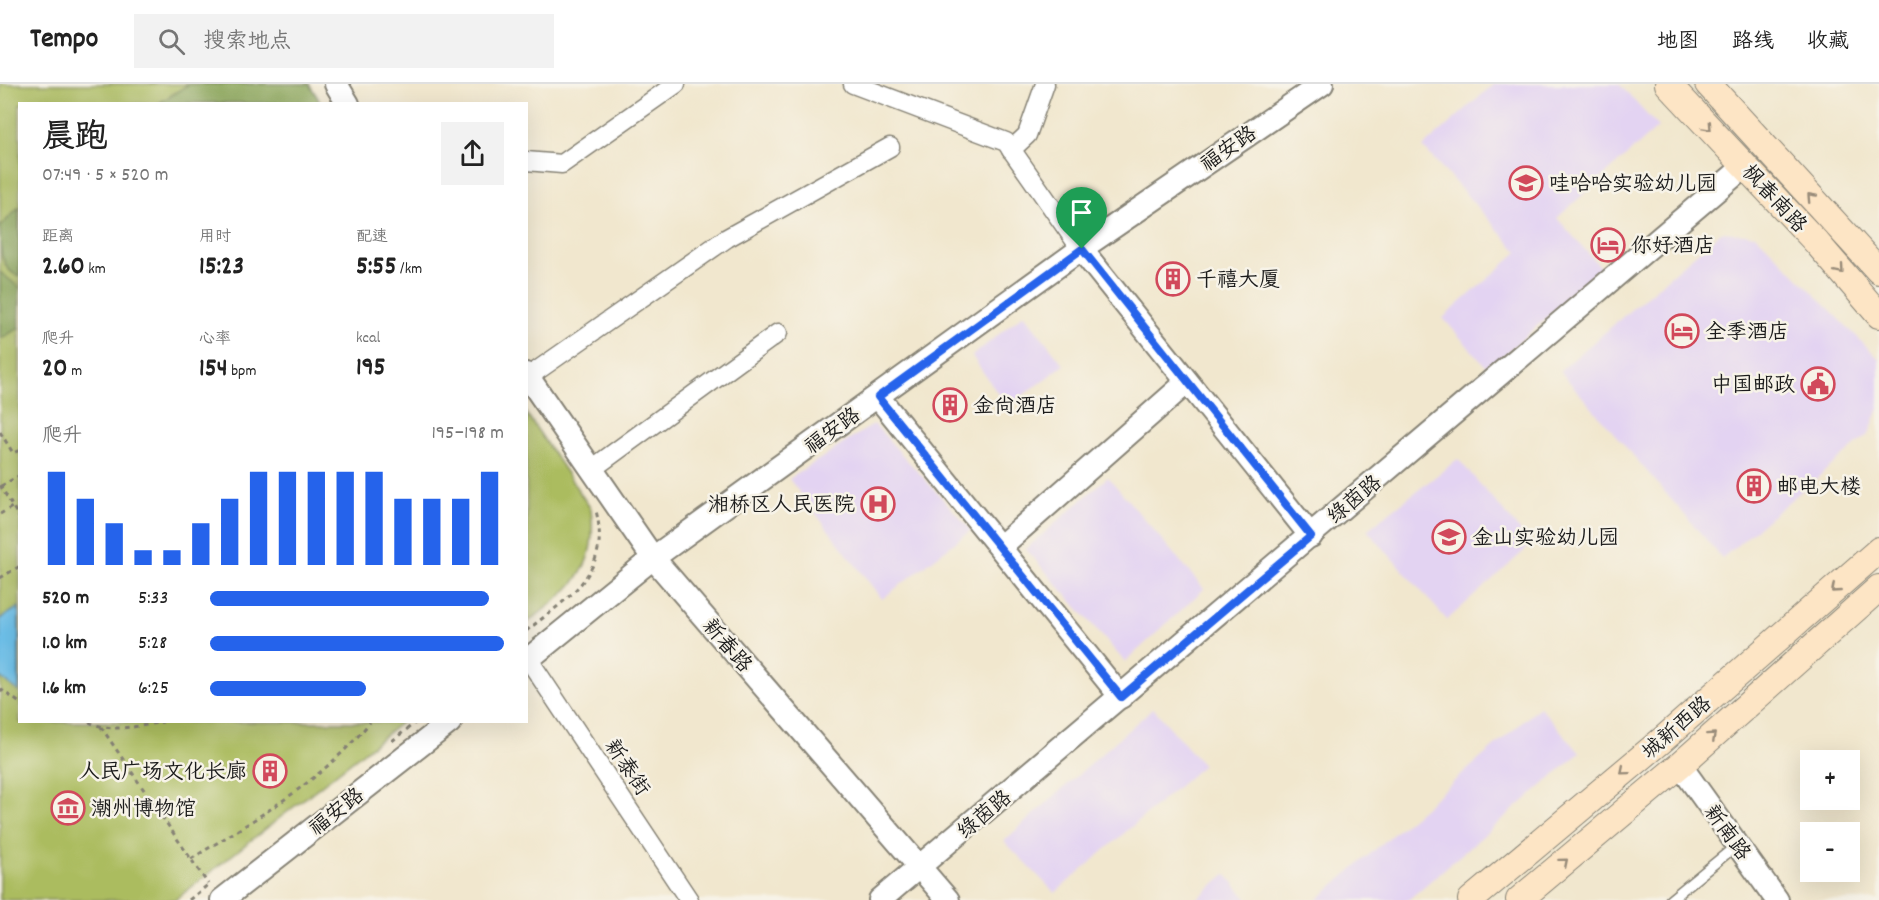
<!DOCTYPE html>
<html lang="zh">
<meta charset="utf-8">
<style>
:root{--surface:#fff;--page:#f2f2f2;--text:#222;--muted:#767676;--line:#e0e0e0;--accent:#2563eb}
body{margin:0;font-family:Dekko,"LXGW WenKai TC",sans-serif;background:var(--page);color:var(--text);height:100vh;display:flex;flex-direction:column;font-size:22px;white-space:nowrap}
*{box-sizing:border-box;margin:0}
p{font-size:20px;color:var(--muted)}
.icon{flex:none;width:33px;height:33px;fill:none;stroke:currentColor;stroke-width:2;stroke-linecap:round;stroke-linejoin:round}
.map{position:relative;flex:1;overflow:hidden}
.side{position:absolute;left:18px;top:18px;width:510px;height:621px;display:flex;flex-direction:column;background:var(--surface);border-radius:0px;box-shadow:0 6px 24px #0002}
.side>*{flex:none}
.tools{position:absolute;left:1800px;top:666px;display:grid;gap:12px}
.tools a{display:grid;place-items:center;width:60px;height:60px;border-radius:0px;background:var(--surface);box-shadow:0 6px 24px #0002;font-size:30px}
.pin{position:absolute;display:grid;place-items:center;width:51px;height:51px;color:#fff;margin:-62px -26px;border-radius:50% 50% 50% 0;rotate:-45deg;box-shadow:0 0 6px #0007}
.pin .icon{rotate:45deg}
.round{display:grid;place-items:center;flex:none;width:63px;height:63px;border-radius:0px;background:var(--page)}
.overview{display:flex;align-items:center;justify-content:space-between;height:102px;padding:0 24px}
h1{font-size:33px;font-weight:700;line-height:45px}
.metrics{display:grid;grid-template-columns:repeat(3,1fr);gap:9px;height:102px;padding:6px 24px}
.metrics div{display:grid;align-content:center}
.metrics b{font-size:26px;font-weight:700}
.metrics small{font-size:16px;font-weight:400}
.metrics p{font-size:16px}
.chart{height:168px;padding:12px 24px}
.chart p{display:flex;justify-content:space-between}
.chart svg{width:100%;height:108px;margin-top:6px;stroke:var(--accent);stroke-width:6}
ul{padding:0 24px;list-style:none;font-size:20px}
li{display:grid;grid-template-columns:96px 72px 1fr;align-items:center;height:45px}
li i{height:15px;border-radius:8px;background:var(--accent)}
header{display:flex;align-items:center;gap:36px;box-sizing:border-box;height:84px;padding:0 30px;background:var(--surface);border-bottom:2px solid var(--line)}
header strong{font-size:28px}
nav{display:flex;gap:33px;margin-inline-start:auto;font-size:21px}
.search{width:420px;height:54px;background:var(--page);display:flex;align-items:center;gap:15px;box-sizing:border-box;padding:0 21px;border-radius:0px;color:var(--muted);font-size:22px}
.map>svg:first-child{display:block}
</style>
<header>
<strong>Tempo</strong>
<div class="search"><svg class="icon" aria-label="search" viewBox="0 0 24 24"><circle cx="10" cy="10" r="6"/><path d="M15 15l6 6"/></svg>搜索地点</div>
<nav><a>地图</a><a>路线</a><a>收藏</a></nav>
</header>
<div class="map">
<svg width="1879" height="816" viewBox="0 0 1879 816">
<rect width="100%" height="100%" fill="#f7f3e8"/>
<filter id="ink" filterUnits="userSpaceOnUse"><feTurbulence type="fractalNoise" baseFrequency=".0167" numOctaves="2"/><feDisplacementMap in="SourceGraphic" scale="12" xChannelSelector="R" yChannelSelector="G"/><feConvolveMatrix kernelMatrix="1 2 1 2 8 2 1 2 1" color-interpolation-filters="sRGB"/></filter>
<filter id="wash" filterUnits="userSpaceOnUse"><feTurbulence type="fractalNoise" baseFrequency=".008" numOctaves="4" result="noise"/><feDisplacementMap in="SourceGraphic" scale="24" xChannelSelector="R" yChannelSelector="G"/><feGaussianBlur stdDeviation="1.35" result="paint"/><feColorMatrix in="noise" values="0 0 0 0 0 0 0 0 0 0 0 0 0 0 0 0 0 1.4 0 .05"/><feComposite in="paint" operator="in"/></filter>
<g filter="url(#wash)">
<rect width="100%" height="100%" fill="#f1e7ce"/>
<g fill="#e3d3f2">
<path d="M1494 0H1619L1658 43 1557 134 1602 185 1488 285 1443 234 1518 168 1423 63Z"/>
<path d="M1721 148 1756 151 1879 275V324L1869 350 1722 474 1560 287Z"/>
<path d="M1024 230 1064 281 1007 323 972 272Z"/>
<path d="M874 340 971 446 882 515 789 395Z"/>
<path d="M1458 375 1532 460 1447 536 1367 446Z"/>
<path d="M1108 393 1204 505 1125 578 1026 465Z"/>
<path d="M1540 623 1580 669 1408 816H1317Z"/>
<path d="M1153 624 1203 681 1055 809 1004 757Z"/>
<path d="M1226 790 1248 816H1196Z"/>
</g>
<g fill="#abbc5f" stroke="#646c3e" stroke-width="1.5">
<path d="M0 0H309L321 19 20 20V638H402L175 816H0Z"/>
<path d="M526 329 591 425C599 488 570 505 527 539Z"/>
</g>
<g fill="#88a456" stroke="#526039" stroke-width="1.5">
<path d="M189 0H309L321 19H159Z"/>
<path d="M19 123V192C0 186 0 163 0 143Z"/>
<path d="M0 188 20 204 19 244 0 255Z"/>
</g>
<path fill="#6dc0e9" stroke="#446e82" stroke-width="1.5" d="M19 523V608L0 593V535Z"/>
</g>
<g filter="url(#ink)">
<g fill="none" stroke-linecap="round" stroke-linejoin="round">
<defs>
<path id="service" d="M1670 816 1737 761"/>
<g id="minor">
<path d="M853 0 1006 58 1081 165"/>
<path d="M1011 66 1027 51 1045 0"/>
<path d="M526 77 562 80 676 0"/>
<path d="M528 293 727 154 890 63"/>
<path d="M592 385 778 249"/>
<path d="M529 576 689 816"/>
</g>
<g id="tertiary">
<path d="M336 0 348 20"/>
<path d="M1081 165 1311 452"/>
<path d="M526 290 653 474 948 816"/>
<path d="M878 313 1121 613"/>
<path d="M1000 463 1186 299"/>
<path d="M526 577 653 474 1081 165 1322 0"/>
<path d="M1680 681 1777 816"/>
<path d="M222 816 450 638"/>
<path d="M880 816 1745 82"/>
</g>
<g id="secondary">
<path d="M1668 0 1817 159 1879 231"/>
<path d="M1708 0 1879 187"/>
<path d="M1471 816 1661 657 1879 466"/>
<path d="M1519 816 1680 681 1879 504"/>
</g>
</defs>
<use href="#service" stroke="#868275" stroke-width="12"/>
<use href="#minor" stroke="#868275" stroke-width="21"/>
<use href="#tertiary" stroke="#868275" stroke-width="26"/>
<use href="#secondary" stroke="#868275" stroke-width="28"/>
<g stroke="#868275" stroke-width="3" stroke-dasharray="4.5 4.5" stroke-linecap="butt">
<path d="M0 348 13 369 20 366"/>
<path d="M0 401 20 435"/>
<path d="M1 402 20 391"/>
<path d="M0 430 12 423"/>
<path d="M0 494 20 482"/>
<path d="M526 547C568 514 612 488 596 427"/>
<path d="M0 605 20 619"/>
<path d="M89 638C110 649 140 642 163 638"/>
<path d="M101 643 208 800"/>
<path d="M392 657 416 638"/>
<path d="M191 775C255 735 322 698 370 638"/>
<path d="M189 816 209 800"/>
</g>
<use href="#service" stroke="#fff" stroke-width="9"/>
<use href="#minor" stroke="#fff" stroke-width="18"/>
<use href="#tertiary" stroke="#fff" stroke-width="22"/>
<use href="#secondary" stroke="#fde5c5" stroke-width="26"/>
</g>
<defs><path id="oneway-chevron" d="M-2-3.5L2.5 0L-2 3.5" fill="none" stroke-width="1.6" stroke-linecap="round" stroke-linejoin="round" transform="scale(1.5)"/></defs>
<g stroke="#988b79">
<use href="#oneway-chevron" transform="translate(1708 43) rotate(47)"/>
<use href="#oneway-chevron" transform="translate(1811 113) rotate(-133)"/>
<use href="#oneway-chevron" transform="translate(1840 186) rotate(49)"/>
<use href="#oneway-chevron" transform="translate(1835 505) rotate(139)"/>
<use href="#oneway-chevron" transform="translate(1712 652) rotate(-42)"/>
<use href="#oneway-chevron" transform="translate(1624 687) rotate(140)"/>
<use href="#oneway-chevron" transform="translate(1564 778) rotate(-40)"/>
</g>
</g>
<g fill="none" stroke-linecap="round" stroke-linejoin="round" filter="url(#ink)">
<defs>
<path id="route" d="M1082 165 1311 452 1121 613 878 313Z"/>
</defs>
<use href="#route" stroke="#fff" stroke-width="12"/>
<use href="#route" stroke="#2563eb" stroke-width="8"/>
</g>
<defs>
<symbol id="school-ring" viewBox="-11 -11 22 22"><circle r="9.5" fill="#f7f3e8" stroke="#d1495b" stroke-width="1.5"/><path d="M0-5L7-2L0 1L-7-2ZM-4 1L0 2.5L4 1V4Q0 6-4 4Z" fill="#d1495b"/></symbol>
<symbol id="hotel-ring" viewBox="-11 -11 22 22"><circle r="9.5" fill="#f7f3e8" stroke="#d1495b" stroke-width="1.5"/><path d="M-6-4.5h1.5V1H6V5H4.5V3h-9V5H-6ZM-4 0a1.8 1.8 0 1 1 3.6 0ZM.5 0V-2.5h3Q6-2.5 6 0Z" fill="#d1495b"/></symbol>
<symbol id="building-ring" viewBox="-11 -11 22 22"><circle r="9.5" fill="#f7f3e8" stroke="#d1495b" stroke-width="1.5"/><path d="M-4-6H4V6H1V3H-1V6H-4ZM-2.5-4.3h1.7v1.8h-1.7ZM.8-4.3h1.7v1.8H.8ZM-2.5-1h1.7V.8h-1.7ZM.8-1h1.7V.8H.8Z" fill="#d1495b"/></symbol>
<symbol id="civic-ring" viewBox="-11 -11 22 22"><circle r="9.5" fill="#f7f3e8" stroke="#d1495b" stroke-width="1.5"/><path d="M-.6-6.5H3V-4.5H.6V-3L4-1V1h2V6H-6V1h2V-1L-.6-3ZM-1.2 2.5V6h2.4V2.5Z" fill="#d1495b"/></symbol>
<symbol id="hospital-ring" viewBox="-11 -11 22 22"><circle r="9.5" fill="#f7f3e8" stroke="#d1495b" stroke-width="1.5"/><path d="M-5-5h3v3.5h4V-5h3V5h-3V1.5h-4V5h-3Z" fill="#d1495b"/></symbol>
<symbol id="museum-ring" viewBox="-11 -11 22 22"><circle r="9.5" fill="#f7f3e8" stroke="#d1495b" stroke-width="1.5"/><path d="M0-6L6-3V-2H-6V-3ZM-5-1h2V3h-2ZM-1-1h2V3h-2ZM3-1h2V3H3ZM-6 4H6V6H-6Z" fill="#d1495b"/></symbol>
</defs>
<g fill-rule="evenodd">
<use href="#school-ring" x="1507" y="80" width="38" height="38"/>
<use href="#hotel-ring" x="1589" y="142" width="38" height="38"/>
<use href="#building-ring" x="1154" y="176" width="38" height="38"/>
<use href="#hotel-ring" x="1663" y="228" width="38" height="38"/>
<use href="#civic-ring" x="1799" y="281" width="38" height="38"/>
<use href="#building-ring" x="931" y="302" width="38" height="38"/>
<use href="#building-ring" x="1735" y="383" width="38" height="38"/>
<use href="#hospital-ring" x="859" y="401" width="38" height="38"/>
<use href="#school-ring" x="1430" y="434" width="38" height="38"/>
<use href="#building-ring" x="251" y="668" width="38" height="38"/>
<use href="#museum-ring" x="49" y="705" width="38" height="38"/>
</g>
<g text-anchor="middle" stroke-width="5" stroke-linejoin="round" paint-order="stroke">
<g font-size="21" fill="#1c1c1c" stroke="#f7f3e8">
<text transform="translate(1228 64) rotate(-35)" y="7">福安路</text>
<text transform="translate(1775 114) rotate(47)" y="7">枫春南路</text>
<text transform="translate(832 346) rotate(-36)" y="7">福安路</text>
<text transform="translate(1354 415) rotate(-40)" y="7">绿茵路</text>
<text transform="translate(728 561) rotate(49)" y="7">新春路</text>
<text transform="translate(1676 643) rotate(-41)" y="7">城新西路</text>
<text transform="translate(628 683) rotate(56)" y="7">新泰街</text>
<text transform="translate(336 727) rotate(-38)" y="7">福安路</text>
<text transform="translate(984 730) rotate(-40)" y="7">绿茵路</text>
<text transform="translate(1728 748) rotate(54)" y="7">新南路</text>
</g>
<g font-size="21" fill="#1c1c1c" stroke="#f7f3e8" text-anchor="start">
<text x="1549" y="106">哇哈哈实验幼儿园</text>
<text x="1631" y="168">你好酒店</text>
<text x="1196" y="202">千禧大厦</text>
<text x="1705" y="254">全季酒店</text>
<text x="1795" y="307" text-anchor="end">中国邮政</text>
<text x="973" y="328">金尚酒店</text>
<text x="1777" y="409">邮电大楼</text>
<text x="855" y="427" text-anchor="end">湘桥区人民医院</text>
<text x="1472" y="460">金山实验幼儿园</text>
<text x="247" y="694" text-anchor="end">人民广场文化长廊</text>
<text x="91" y="731">潮州博物馆</text>
</g>
</g>
</svg>
<div class="tools">
<a>+</a>
<a>−</a>
</div>
<div class="pin" style="left:1082px;top:165px;background:#1e9e55"><svg class="icon" aria-label="arrive" viewBox="0 0 24 24"><path d="M6 21V4h12l-3 4 3 4H6"/></svg></div>
<section class="side">
<div class="overview"><div><h1>晨跑</h1><p>07:49 · 5 × 520 m</p></div><a class="round"><svg class="icon" aria-label="share" viewBox="0 0 24 24"><path d="M12 15V3M7 8l5-5 5 5M5 13v7h14v-7"/></svg></a></div>
<div class="metrics">
<div><p>距离</p><b>2.60<small> km</small></b></div>
<div><p>用时</p><b>15:23</b></div>
<div><p>配速</p><b>5:55<small> /km</small></b></div>
</div>
<div class="metrics">
<div><p>爬升</p><b>20<small> m</small></b></div>
<div><p>心率</p><b>154<small> bpm</small></b></div>
<div><p>kcal</p><b>195</b></div>
</div>
<div class="chart"><p><span>爬升</span>195–198 m</p>
<svg viewBox="0 0 160 44" preserveAspectRatio="none"><path d="M5 44V6M15 44V17M25 44V27M35 44V38M45 44V38M55 44V27M65 44V17M75 44V6M85 44V6M95 44V6M105 44V6M115 44V6M125 44V17M135 44V17M145 44V17M155 44V6"/></svg>
</div>
<ul>
<li><b>520 m</b>5:33<i style="width:95%"></i></li>
<li><b>1.0 km</b>5:28<i style="width:100%"></i></li>
<li><b>1.6 km</b>6:25<i style="width:53%"></i></li>
</ul>
</section>
</div>
